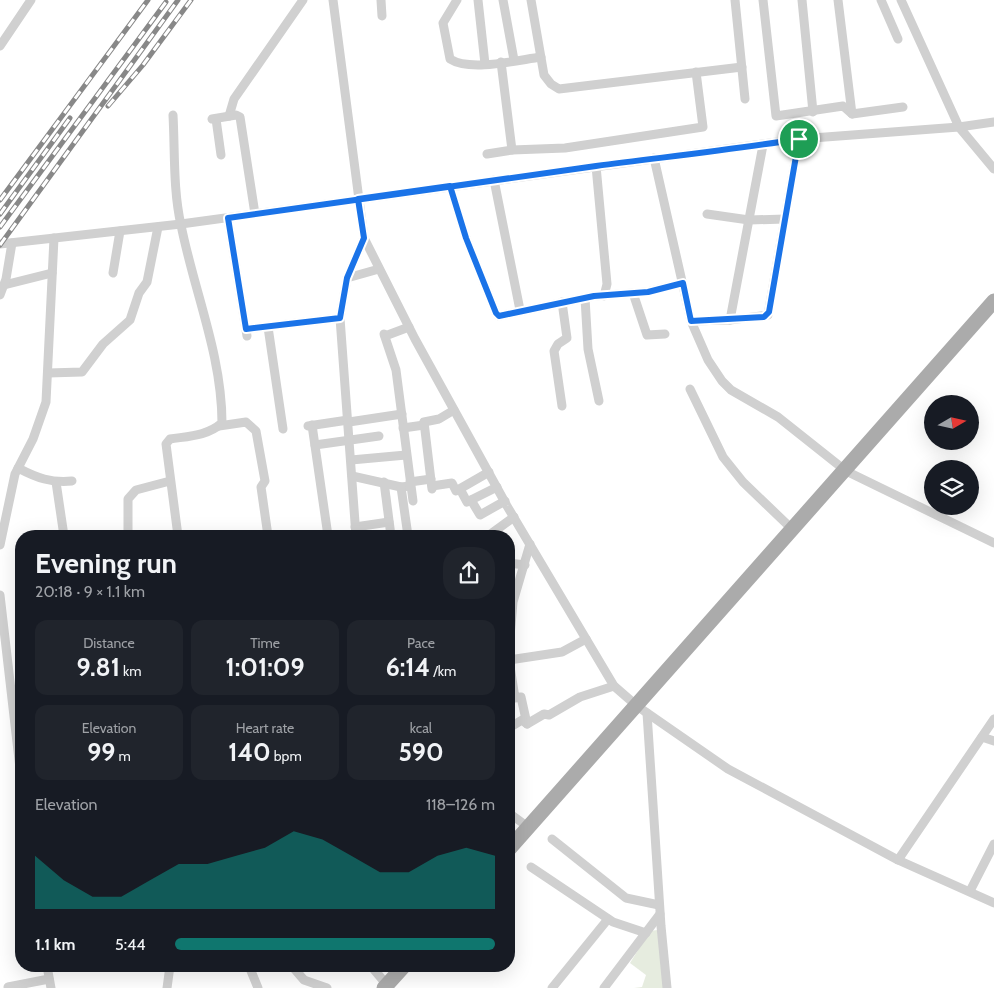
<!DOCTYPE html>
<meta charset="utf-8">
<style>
:root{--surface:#171b24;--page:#20242c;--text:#f1f3f6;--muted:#9ea1a6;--accent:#0f766e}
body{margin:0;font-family:Cabin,sans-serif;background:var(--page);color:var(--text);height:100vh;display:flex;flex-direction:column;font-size:19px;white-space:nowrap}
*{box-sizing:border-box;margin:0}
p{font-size:16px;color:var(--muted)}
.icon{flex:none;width:28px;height:28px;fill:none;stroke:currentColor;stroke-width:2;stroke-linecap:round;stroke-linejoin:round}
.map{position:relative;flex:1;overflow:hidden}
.details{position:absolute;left:15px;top:530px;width:500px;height:442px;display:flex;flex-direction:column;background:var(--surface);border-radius:20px;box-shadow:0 5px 20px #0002}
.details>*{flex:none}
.needle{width:32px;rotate:81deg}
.tools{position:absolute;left:924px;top:395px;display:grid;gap:10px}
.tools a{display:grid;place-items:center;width:55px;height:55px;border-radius:50%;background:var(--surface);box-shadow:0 5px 20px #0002;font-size:25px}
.pin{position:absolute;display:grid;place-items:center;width:42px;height:42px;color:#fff;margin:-21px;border:2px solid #fff;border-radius:50%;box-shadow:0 1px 5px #0007}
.round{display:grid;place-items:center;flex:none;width:52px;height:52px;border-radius:20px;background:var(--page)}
.head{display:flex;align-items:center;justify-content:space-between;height:85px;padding:0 20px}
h1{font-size:28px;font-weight:800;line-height:38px}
.figures{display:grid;grid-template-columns:repeat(3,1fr);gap:8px;height:85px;padding:5px 20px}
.figures div{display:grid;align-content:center;border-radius:12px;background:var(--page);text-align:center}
.figures b{font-size:25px;font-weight:800}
.figures small{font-size:14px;font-weight:400}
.figures p{font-size:14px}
.chart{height:140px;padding:10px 20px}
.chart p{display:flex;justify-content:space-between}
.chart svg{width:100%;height:90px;margin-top:5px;fill:var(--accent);opacity:.7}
ul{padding:0 20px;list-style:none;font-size:16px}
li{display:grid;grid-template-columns:80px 60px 1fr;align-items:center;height:38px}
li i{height:12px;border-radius:6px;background:var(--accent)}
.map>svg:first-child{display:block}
</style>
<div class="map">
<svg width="994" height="988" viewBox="0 0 994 988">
<rect width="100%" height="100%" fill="#fff"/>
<path fill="#e6ecdf" d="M665 929 670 988H634L642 987 646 975 630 963 650 931Z"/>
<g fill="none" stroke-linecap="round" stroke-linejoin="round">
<g stroke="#d0d0d0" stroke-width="9">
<path d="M333 0 364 238 415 339 507 506 614 686 637 706 728 769 898 860 994 903"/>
<path d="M381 0 382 16"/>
<path d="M457 0 443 23 450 59C470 72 518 60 541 57"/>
<path d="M478 0 485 64"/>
<path d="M503 0 514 60"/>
<path d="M531 0 544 75 551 84 559 89 742 67"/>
<path d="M735 0 745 99"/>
<path d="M763 0 776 116 843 106 852 114 903 107"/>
<path d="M802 0 813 112"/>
<path d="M838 0 852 114"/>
<path d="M881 0 898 39"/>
<path d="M901 0 959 127 994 169"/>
<path d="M0 46 31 0"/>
<path d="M501 62 512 150"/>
<path d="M173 115C175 152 173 190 181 225 194 291 222 355 222 423 207 436 189 436 170 439L166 444 178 536"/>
<path d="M229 116 234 99 303 0"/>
<path d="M212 119 236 115 240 117 255 214"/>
<path d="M216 119 221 155"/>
<path d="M487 154 512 150 565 148 703 127 696 72"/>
<path d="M654 158 691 321 708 360 722 381 731 390 778 417 846 471 994 543"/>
<path d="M596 166 607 284 604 296"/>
<path d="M494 180 520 310"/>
<path d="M450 186 466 238 496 313 499 316 594 296 647 292 683 283"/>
<path d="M707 214 749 220 785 219"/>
<path d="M228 218 247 336"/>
<path d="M0 244 181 224 799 139 959 127 994 122"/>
<path d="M113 273 120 231"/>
<path d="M347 278 379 269"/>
<path d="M4 285 52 273"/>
<path d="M633 293 647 335 665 334"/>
<path d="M0 295 6 279 12 243"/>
<path d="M585 298 588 349 599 401"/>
<path d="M730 320 763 145"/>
<path d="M691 321 730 320 768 315 799 139"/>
<path d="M268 327 283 429"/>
<path d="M246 329 340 318"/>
<path d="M384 334 396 370 413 501"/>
<path d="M385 336 409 327"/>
<path d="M48 373 82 372 103 344 130 320 139 293 147 282 158 227"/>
<path d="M690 389 723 457 743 482 793 530"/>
<path d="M562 406 554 351 558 344 567 338 562 302"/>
<path d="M349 422 402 414"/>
<path d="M312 425 328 536"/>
<path d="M219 426 246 422 256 431 265 481 261 487 268 536"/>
<path d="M308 426 348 420"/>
<path d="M403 428 424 425"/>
<path d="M315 445 379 436"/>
<path d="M351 460 406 455"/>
<path d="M18 468C37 478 51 483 72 481"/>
<path d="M352 476 401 487 410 486"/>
<path d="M56 482 64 536"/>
<path d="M384 482 391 536"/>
<path d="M410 482 431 479"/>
<path d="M432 486 452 483 456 491 489 472"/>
<path d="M401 487 408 536"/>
<path d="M432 489 424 422 439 419 454 410"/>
<path d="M460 489 467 502 497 487"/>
<path d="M471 500 480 515 505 501"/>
<path d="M355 527 389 522"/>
<path d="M128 536V499L136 490 170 481"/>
<path d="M339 536 356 534"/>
<path d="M356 536 340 318 347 278 364 238"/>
<path d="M488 536 514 517"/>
<path d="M0 545 15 474 33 439 46 402 54 238"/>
<path d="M509 563 525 565"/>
<path d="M0 595 21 777"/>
<path d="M509 648 513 602 530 544"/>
<path d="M509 660 562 652 586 639"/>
<path d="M509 660 515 698 521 697 527 724"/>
<path d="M647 713 661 926 667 988"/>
<path d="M509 728 522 720 527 724 544 714 549 715 580 697 614 686"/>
<path d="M982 737 994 741"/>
<path d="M509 813 528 827"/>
<path d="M552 839 626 898 659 905"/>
<path d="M898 860 994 719"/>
<path d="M531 867 613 922 646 933"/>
<path d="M970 891 994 844"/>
<path d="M47 966 51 988"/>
<path d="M249 966 258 988"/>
<path d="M292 966 304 980 327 988"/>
<path d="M371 966 387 985"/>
<path d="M8 987 49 979"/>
<path d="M167 988 170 966"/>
<path d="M552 988 608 919"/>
<path d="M604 988 660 914"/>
</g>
<g stroke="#ababab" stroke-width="15">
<path d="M509 849 994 301"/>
<path d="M384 988 404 966"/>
</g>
<defs>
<g id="rail">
<path d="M108 106 143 65 191 0"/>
<path d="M0 200 148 0"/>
<path d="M0 214 70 118"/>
<path d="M0 227 166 2"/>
<path d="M0 245 178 0"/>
</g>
</defs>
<use href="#rail" stroke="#888" stroke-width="5"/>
<use href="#rail" stroke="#fff" stroke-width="3" stroke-dasharray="9" stroke-linecap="butt"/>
</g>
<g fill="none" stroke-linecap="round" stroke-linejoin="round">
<defs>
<path id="route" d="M799 139C731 150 664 157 596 166 473 183 351 201 228 218L246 329 340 318 347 278 364 238 358 199 450 186 466 238 496 313 499 316 594 296 648 292 683 283 691 321 764 317 769 312 799 139"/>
</defs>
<use href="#route" stroke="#fff" stroke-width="10"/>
<use href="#route" stroke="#1a73e8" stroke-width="6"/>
</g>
</svg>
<div class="tools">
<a><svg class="needle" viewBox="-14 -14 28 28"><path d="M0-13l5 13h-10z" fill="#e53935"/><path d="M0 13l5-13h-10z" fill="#9ea1a6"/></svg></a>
<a><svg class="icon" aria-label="layers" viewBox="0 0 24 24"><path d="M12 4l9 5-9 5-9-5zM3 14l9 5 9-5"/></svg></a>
</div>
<div class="pin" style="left:799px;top:139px;background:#1e9e55"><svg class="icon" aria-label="arrive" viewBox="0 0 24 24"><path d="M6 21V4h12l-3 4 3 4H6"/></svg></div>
<section class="details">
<div class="head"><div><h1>Evening run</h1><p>20:18 · 9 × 1.1 km</p></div><a class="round"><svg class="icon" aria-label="share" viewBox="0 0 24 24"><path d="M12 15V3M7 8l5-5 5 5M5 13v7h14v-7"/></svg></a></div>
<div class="figures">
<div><p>Distance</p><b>9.81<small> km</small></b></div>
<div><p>Time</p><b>1:01:09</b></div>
<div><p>Pace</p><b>6:14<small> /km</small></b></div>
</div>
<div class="figures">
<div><p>Elevation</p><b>99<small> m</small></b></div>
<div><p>Heart rate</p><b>140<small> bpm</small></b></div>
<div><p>kcal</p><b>590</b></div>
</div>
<div class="chart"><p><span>Elevation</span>118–126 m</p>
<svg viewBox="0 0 160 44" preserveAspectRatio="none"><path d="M0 44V18L10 30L20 38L30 38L40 30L50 22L60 22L70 18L80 14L90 6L100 10L110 18L120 26L130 26L140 18L150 14L160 18V44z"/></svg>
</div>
<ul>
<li><b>1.1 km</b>5:44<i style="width:100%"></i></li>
</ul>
</section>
</div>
